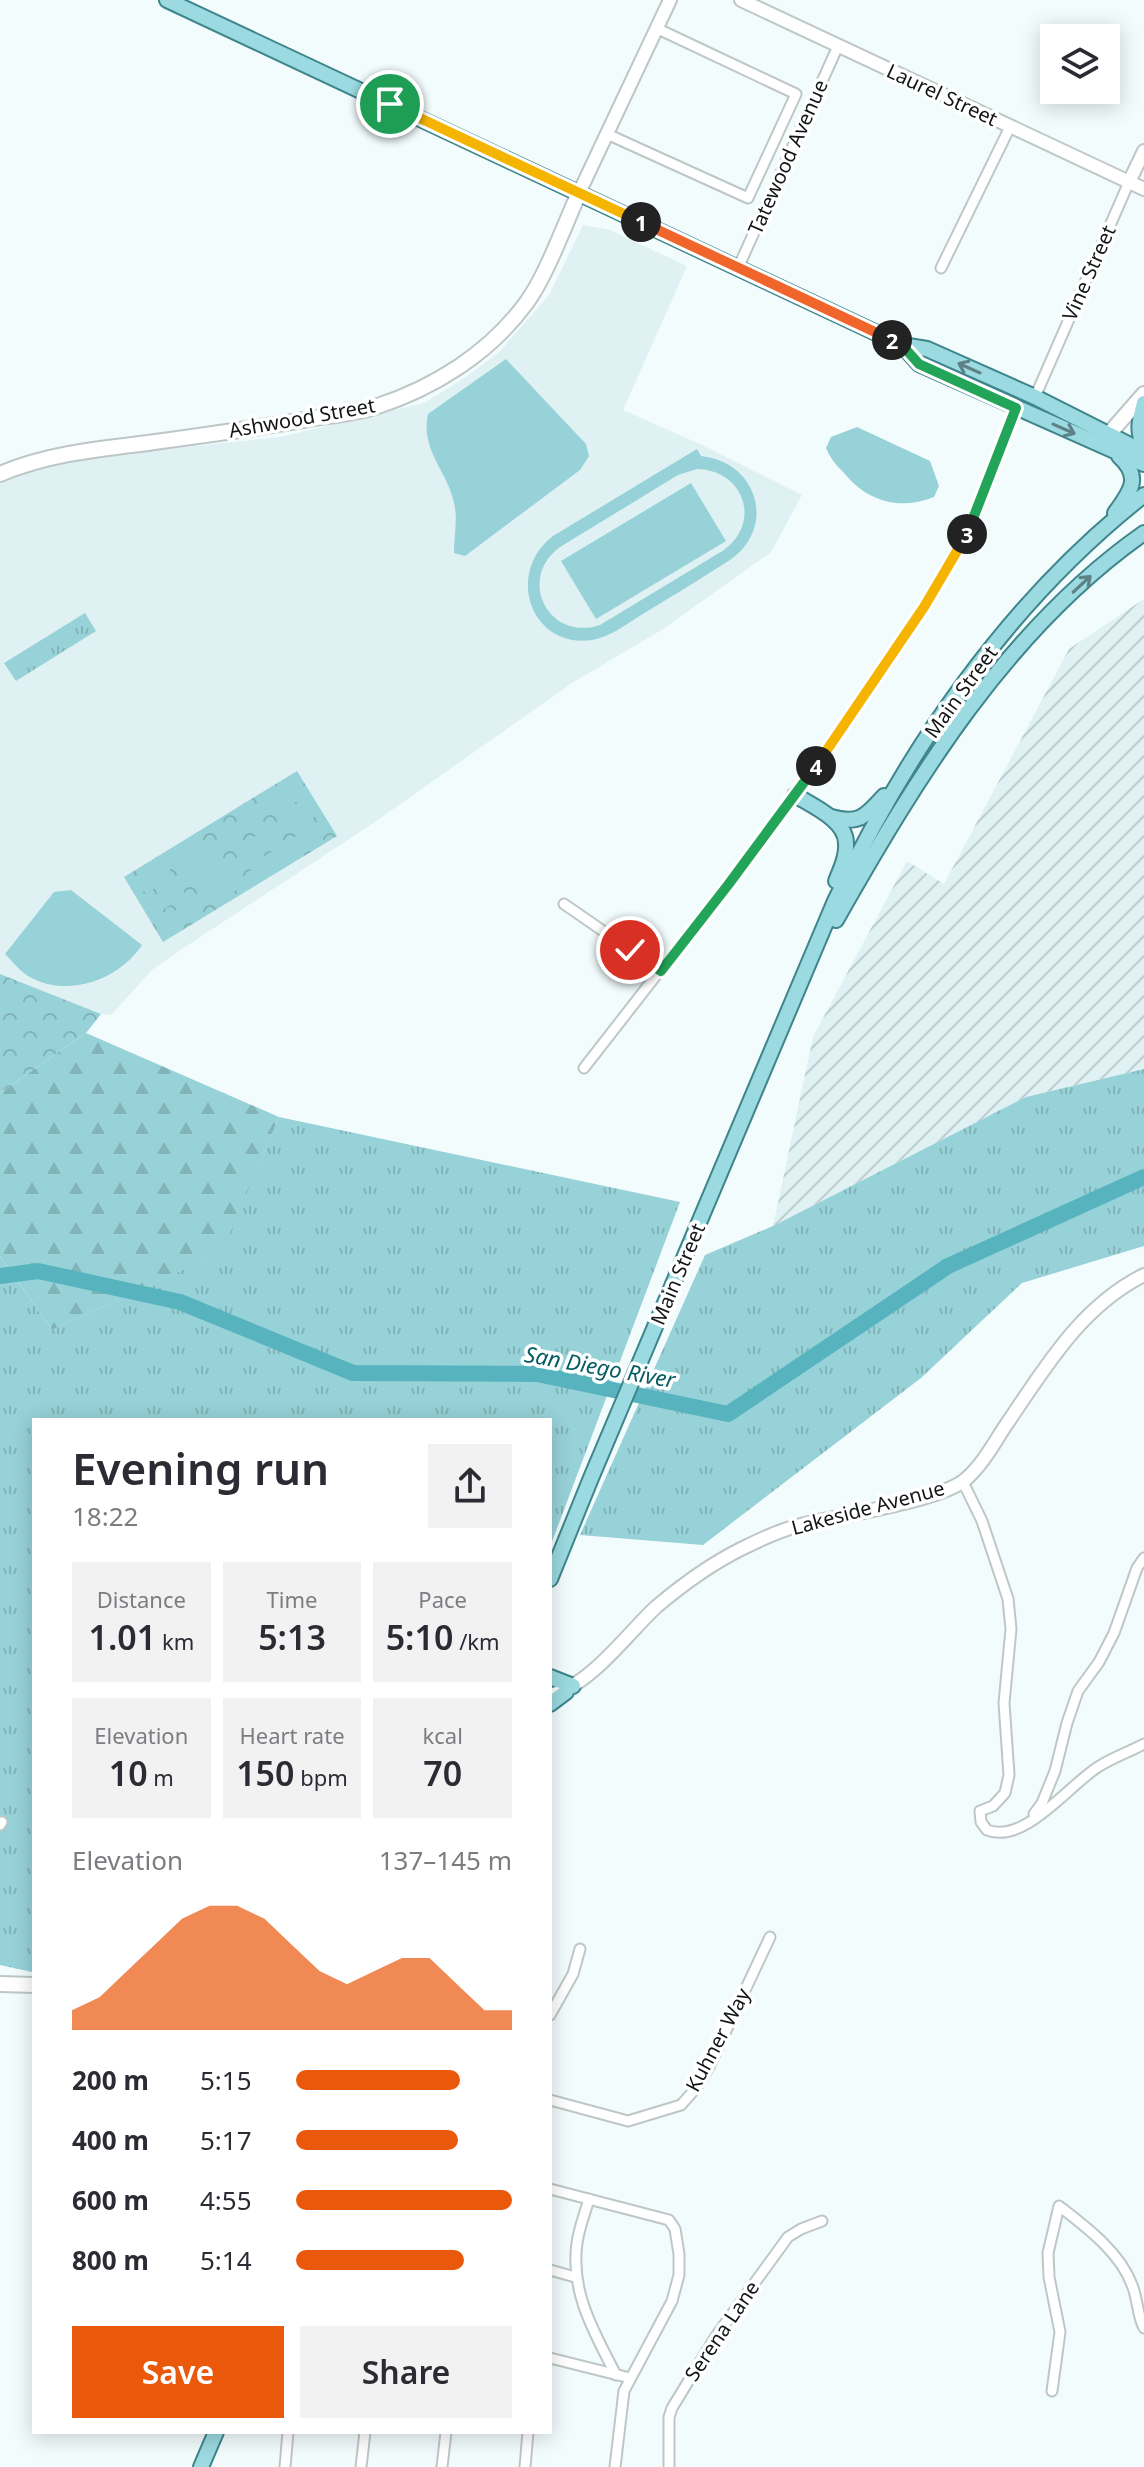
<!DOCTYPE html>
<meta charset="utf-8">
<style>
:root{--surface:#fff;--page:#f2f2f3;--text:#2b2b33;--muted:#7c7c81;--accent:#ea580c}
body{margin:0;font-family:"Noto Sans",sans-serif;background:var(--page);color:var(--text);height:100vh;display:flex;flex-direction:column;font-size:30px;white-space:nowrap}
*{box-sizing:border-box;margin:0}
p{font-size:26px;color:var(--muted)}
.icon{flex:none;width:44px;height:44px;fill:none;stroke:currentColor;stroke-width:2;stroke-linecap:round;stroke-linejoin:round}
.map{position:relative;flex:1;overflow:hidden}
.side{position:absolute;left:32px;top:1418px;width:520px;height:1016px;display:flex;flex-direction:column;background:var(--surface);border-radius:0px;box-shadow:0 4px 20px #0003}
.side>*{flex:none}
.controls{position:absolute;left:1040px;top:24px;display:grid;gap:16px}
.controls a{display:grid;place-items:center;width:80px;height:80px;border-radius:0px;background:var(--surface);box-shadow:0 4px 20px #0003;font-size:40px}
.pin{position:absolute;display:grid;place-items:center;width:68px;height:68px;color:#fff;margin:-34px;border:4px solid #fff;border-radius:50%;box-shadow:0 2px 8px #0007}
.km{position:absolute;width:40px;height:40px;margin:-20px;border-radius:50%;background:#222;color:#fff;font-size:22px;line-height:40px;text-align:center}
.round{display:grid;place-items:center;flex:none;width:84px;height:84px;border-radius:0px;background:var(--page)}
.summary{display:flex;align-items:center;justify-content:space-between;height:136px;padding:0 40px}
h1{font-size:44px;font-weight:600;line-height:60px}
.metrics{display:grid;grid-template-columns:repeat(3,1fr);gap:12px;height:136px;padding:8px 40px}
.metrics div{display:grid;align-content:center;border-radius:0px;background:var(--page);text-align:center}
.metrics b{font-size:34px;font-weight:600}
.metrics small{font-size:22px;font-weight:400}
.metrics p{font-size:22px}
.chart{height:224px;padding:16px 40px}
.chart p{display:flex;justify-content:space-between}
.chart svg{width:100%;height:144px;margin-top:8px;fill:var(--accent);opacity:.7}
.button{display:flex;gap:16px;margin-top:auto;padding:16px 40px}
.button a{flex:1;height:92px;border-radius:0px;background:var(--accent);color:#fff;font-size:32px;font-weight:600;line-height:92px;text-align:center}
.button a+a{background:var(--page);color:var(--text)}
ul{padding:0 40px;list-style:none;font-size:26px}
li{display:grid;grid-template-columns:128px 96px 1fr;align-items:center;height:60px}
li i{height:20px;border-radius:10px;background:var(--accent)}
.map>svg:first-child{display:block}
</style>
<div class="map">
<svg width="1144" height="2467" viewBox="0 0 1144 2467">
<defs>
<pattern id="industrial-furrows" width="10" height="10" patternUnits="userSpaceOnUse" patternTransform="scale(2)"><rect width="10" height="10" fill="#dff1f3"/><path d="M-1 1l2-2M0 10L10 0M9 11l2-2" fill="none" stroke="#beced0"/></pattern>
<pattern id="grass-tufts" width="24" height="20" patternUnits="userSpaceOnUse" patternTransform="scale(2)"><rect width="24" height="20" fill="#97d2d8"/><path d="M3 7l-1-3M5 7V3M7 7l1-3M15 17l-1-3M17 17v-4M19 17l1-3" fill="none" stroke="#81b3b9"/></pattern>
<pattern id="forest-firs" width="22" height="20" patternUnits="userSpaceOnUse" patternTransform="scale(2)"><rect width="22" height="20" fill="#97d2d8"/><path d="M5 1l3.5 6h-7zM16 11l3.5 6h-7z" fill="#81b3b9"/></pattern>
<pattern id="park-crowns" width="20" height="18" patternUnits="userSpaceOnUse" patternTransform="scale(2)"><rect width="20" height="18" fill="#97d2d8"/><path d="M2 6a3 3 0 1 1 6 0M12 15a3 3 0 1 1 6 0" fill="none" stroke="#81b3b9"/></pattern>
</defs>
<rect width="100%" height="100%" fill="#f3fcfd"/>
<path fill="#dff1f3" d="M583 225 610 230 687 266 623 410 702 445 802 495 771 552 663 629 572 683 372 824 179 951 153 969 111 1015 101 1014 0 974V484L25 471 91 457 280 437 424 403 466 377 499 352 549 295Z"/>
<path fill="url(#industrial-furrows)" d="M1144 599V1069L1026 1097 773 1226 813 1037 907 861 944 884 1069 649Z"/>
<g fill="url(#grass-tufts)">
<path d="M85 613 96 631 16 681 4 663Z"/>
<path d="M1144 1069V1246L1022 1283 921 1378 703 1545 580 1535 705 1255 773 1226 1026 1097Z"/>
<path d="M279 1117 680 1202 550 1547V1420H34V1969L32 1972 0 1965V1256L52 1330 221 1252Z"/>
</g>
<path fill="url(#forest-firs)" d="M86 1033 279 1117 222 1252 52 1330 0 1256V1093Z"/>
<g fill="url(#park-crowns)">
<path d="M297 771 337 836 163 942 124 877Z"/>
<path d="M0 974 101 1014 86 1033 0 1093Z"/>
</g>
<g fill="#97d2d8" fill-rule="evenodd">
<path d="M506 359 586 444 589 456 580 470 465 556 454 553C454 537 458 517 454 503 448 472 420 450 428 414Z"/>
<path d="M857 427 930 461 939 486 934 497C899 511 867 501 844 473 836 465 830 458 826 448L831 437Z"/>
<path d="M697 449 701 456C758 462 777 527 730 560 702 578 674 595 646 612 629 622 611 637 592 640 530 649 505 572 553 536ZM697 469C744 470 762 522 724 550L600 625C549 642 516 579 560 547L678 475Z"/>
<path d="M691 483 726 541 596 619 561 561Z"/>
<path d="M297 784 304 797 276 814 269 802Z"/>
<path d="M308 803 316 816 288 833 280 821Z"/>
<path d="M253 811 261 824 233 841 225 829Z"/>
<path d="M319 822 327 834 299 852 291 839Z"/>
<path d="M265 830 273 842 244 860 237 848Z"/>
<path d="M210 838 218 850 190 868 182 855Z"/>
<path d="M276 849 284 861 256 878 248 866Z"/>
<path d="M221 856 229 869 201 886 193 874Z"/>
<path d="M166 864 174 876 146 894 138 881Z"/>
<path d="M233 875 241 887 213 905 205 892Z"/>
<path d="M178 883 186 895 158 913 150 900Z"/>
<path d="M71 890 142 945C119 980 67 999 28 976 20 971 12 961 5 954L54 892Z"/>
<path d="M189 902 197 914 169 932 161 919Z"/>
</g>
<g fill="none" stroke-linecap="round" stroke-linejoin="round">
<path stroke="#57b4be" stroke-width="16" d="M0 1276 38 1271 180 1302 353 1373 537 1374 728 1414 948 1266 1144 1177"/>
<defs>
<g id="minor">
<path d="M607 134 748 198 796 94 656 28"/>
<path d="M738 268 838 46"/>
<path d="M941 268 1010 127"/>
<path d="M1035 397 1129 182"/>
<path d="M564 904 661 971"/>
<path d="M584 1068 774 824 850 718 924 607 970 529 1016 408"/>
<path d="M963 1482 982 1521 1008 1599 1011 1629 1004 1703 1009 1775 1005 1793 993 1806 980 1811 981 1822 987 1830C1024 1845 1069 1785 1098 1767 1112 1758 1129 1752 1144 1744"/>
<path d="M1034 1814 1042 1803 1055 1771 1067 1723 1078 1691 1099 1662 1114 1633 1137 1568 1144 1558"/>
<path d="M0 1825 2 1822"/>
<path d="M550 2015 573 1974 580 1949"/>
<path d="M550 2100 628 2121 681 2105 697 2087 709 2067 770 1937"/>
<path d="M550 2189 669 2220 675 2229 679 2254V2275L672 2301 624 2391 615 2467"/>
<path d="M589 2199C585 2213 579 2228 577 2243 570 2292 594 2332 616 2375"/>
<path d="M550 2270 575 2277"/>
<path d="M550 2358 630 2378"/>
<path d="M1052 2391 1060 2332 1049 2277 1048 2253 1059 2206C1086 2227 1120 2252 1132 2285 1138 2299 1137 2315 1144 2328"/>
<path d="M285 2467 288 2432"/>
<path d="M361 2467 365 2432"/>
<path d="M442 2467 446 2432"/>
<path d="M525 2467 528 2432"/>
<path d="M669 2467V2417L672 2408 716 2336 788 2237 801 2229 822 2221"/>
</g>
<g id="tertiary">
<path d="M741 0 1144 189"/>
<path d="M1129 182 1144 151"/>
<path d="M579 193 670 0"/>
<path d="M550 1695C590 1686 626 1635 656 1607 682 1585 711 1564 741 1549 759 1540 778 1531 797 1526 834 1516 942 1501 966 1479 983 1464 994 1443 1006 1425 1045 1368 1080 1307 1144 1275"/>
</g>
<g id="secondary">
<path d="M1102 442 1144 394"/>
<path d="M0 474C47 454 98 449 148 443 204 435 260 428 315 418 335 415 356 413 375 407 434 388 490 353 527 302 547 274 564 226 579 193"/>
<path d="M0 1984 34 1985"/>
</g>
<g id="primary">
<path d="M167 0 902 345 927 349 1035 397 1144 452"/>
<path d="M902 345 919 364 1144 464"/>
<path d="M1144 403C1140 419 1136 430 1144 446"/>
<path d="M1115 513C1131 491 1142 477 1119 456"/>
<path d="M795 795C811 805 846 820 846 843 847 856 841 869 836 881"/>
<path d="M831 817C859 825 866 816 884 796"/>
<path d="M836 920C917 777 1007 629 1144 533"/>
<path d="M550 1579 591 1478 835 901C909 747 1009 601 1144 495"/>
<path d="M550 1677 573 1686"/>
<path d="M550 1704 566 1692"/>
<path d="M201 2467 216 2432"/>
</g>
</defs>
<use href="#minor" stroke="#bec7c7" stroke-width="13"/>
<use href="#tertiary" stroke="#bec7c7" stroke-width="16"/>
<use href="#secondary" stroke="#bec7c7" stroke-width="18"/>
<use href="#primary" stroke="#3f858c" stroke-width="18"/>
<use href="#minor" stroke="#fff" stroke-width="9"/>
<use href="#tertiary" stroke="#fff" stroke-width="12"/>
<use href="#secondary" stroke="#fff" stroke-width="14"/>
<use href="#primary" stroke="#9adae0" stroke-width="14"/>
</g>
<defs><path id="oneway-shaft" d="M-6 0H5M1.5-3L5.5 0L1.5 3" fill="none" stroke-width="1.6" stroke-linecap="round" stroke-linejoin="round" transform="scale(2)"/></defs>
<g stroke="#5d8185">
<use href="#oneway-shaft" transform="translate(969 368) rotate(-156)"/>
<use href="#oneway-shaft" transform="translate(1064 429) rotate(24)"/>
<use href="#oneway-shaft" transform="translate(1082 584) rotate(-43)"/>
</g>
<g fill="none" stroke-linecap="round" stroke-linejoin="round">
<defs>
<path id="split-1" d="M390 104 641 222"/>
<path id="split-2" d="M641 222 892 340"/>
<path id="split-3" d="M892 340 902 345 919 364 1016 408 967 534"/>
<path id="split-4" d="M816 766 924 607 967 534"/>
<path id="split-5" d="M630 950 661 971 728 885 816 766"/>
</defs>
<use href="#split-1" stroke="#fff" stroke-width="16"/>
<use href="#split-2" stroke="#fff" stroke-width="16"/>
<use href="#split-3" stroke="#fff" stroke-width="16"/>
<use href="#split-4" stroke="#fff" stroke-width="16"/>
<use href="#split-5" stroke="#fff" stroke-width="16"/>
<use href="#split-1" stroke="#f5b400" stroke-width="10"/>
<use href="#split-2" stroke="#f0652b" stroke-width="10"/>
<use href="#split-3" stroke="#22a559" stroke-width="10"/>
<use href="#split-4" stroke="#f5b400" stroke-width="10"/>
<use href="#split-5" stroke="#22a559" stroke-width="10"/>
</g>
<g text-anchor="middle" stroke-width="7" stroke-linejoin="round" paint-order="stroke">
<g font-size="20" fill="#121516" stroke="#fff">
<text transform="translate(942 95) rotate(25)" y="7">Laurel Street</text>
<text transform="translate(788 157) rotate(-66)" y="7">Tatewood Avenue</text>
<text transform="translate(1089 273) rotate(-66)" y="7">Vine Street</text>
<text transform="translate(302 418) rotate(-10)" y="7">Ashwood Street</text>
<text transform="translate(961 692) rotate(-54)" y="7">Main Street</text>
<text transform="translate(678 1274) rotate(-67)" y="7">Main Street</text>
<text transform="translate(868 1508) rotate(-15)" y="7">Lakeside Avenue</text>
<text transform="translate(718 2040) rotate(-62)" y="7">Kuhner Way</text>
<text transform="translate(722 2331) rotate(-56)" y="7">Serena Lane</text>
</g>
<g font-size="22" font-style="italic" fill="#075c63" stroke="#fff">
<text transform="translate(600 1367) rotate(10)" y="8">San Diego River</text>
</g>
</g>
</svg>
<div class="controls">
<a><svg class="icon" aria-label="layers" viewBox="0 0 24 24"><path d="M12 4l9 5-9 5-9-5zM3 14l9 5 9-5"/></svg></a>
</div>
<div class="pin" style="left:390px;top:104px;background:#1e9e55"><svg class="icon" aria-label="arrive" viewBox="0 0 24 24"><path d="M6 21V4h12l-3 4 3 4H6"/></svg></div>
<div class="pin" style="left:630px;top:950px;background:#d93025"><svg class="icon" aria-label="check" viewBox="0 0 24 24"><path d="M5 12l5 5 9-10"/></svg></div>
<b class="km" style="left:641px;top:222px">1</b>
<b class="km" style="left:892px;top:340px">2</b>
<b class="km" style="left:967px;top:534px">3</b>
<b class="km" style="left:816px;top:766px">4</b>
<section class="side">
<div class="summary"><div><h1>Evening run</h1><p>18:22</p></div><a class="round"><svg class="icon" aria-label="share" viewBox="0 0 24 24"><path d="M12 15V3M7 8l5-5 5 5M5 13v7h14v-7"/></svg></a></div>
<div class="metrics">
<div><p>Distance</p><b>1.01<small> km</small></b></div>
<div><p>Time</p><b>5:13</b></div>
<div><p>Pace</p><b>5:10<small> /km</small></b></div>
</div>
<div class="metrics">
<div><p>Elevation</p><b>10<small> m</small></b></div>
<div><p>Heart rate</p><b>150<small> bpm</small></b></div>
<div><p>kcal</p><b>70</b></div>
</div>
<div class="chart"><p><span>Elevation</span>137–145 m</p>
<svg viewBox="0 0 160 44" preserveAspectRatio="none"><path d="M0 44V38L10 34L20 26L30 18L40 10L50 6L60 6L70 10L80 18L90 26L100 30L110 26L120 22L130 22L140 30L150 38L160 38V44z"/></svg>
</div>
<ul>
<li><b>200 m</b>5:15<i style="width:76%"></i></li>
<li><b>400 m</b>5:17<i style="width:75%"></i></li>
<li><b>600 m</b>4:55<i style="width:100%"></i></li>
<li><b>800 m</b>5:14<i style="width:78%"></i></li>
</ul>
<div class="button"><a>Save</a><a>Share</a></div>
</section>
</div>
